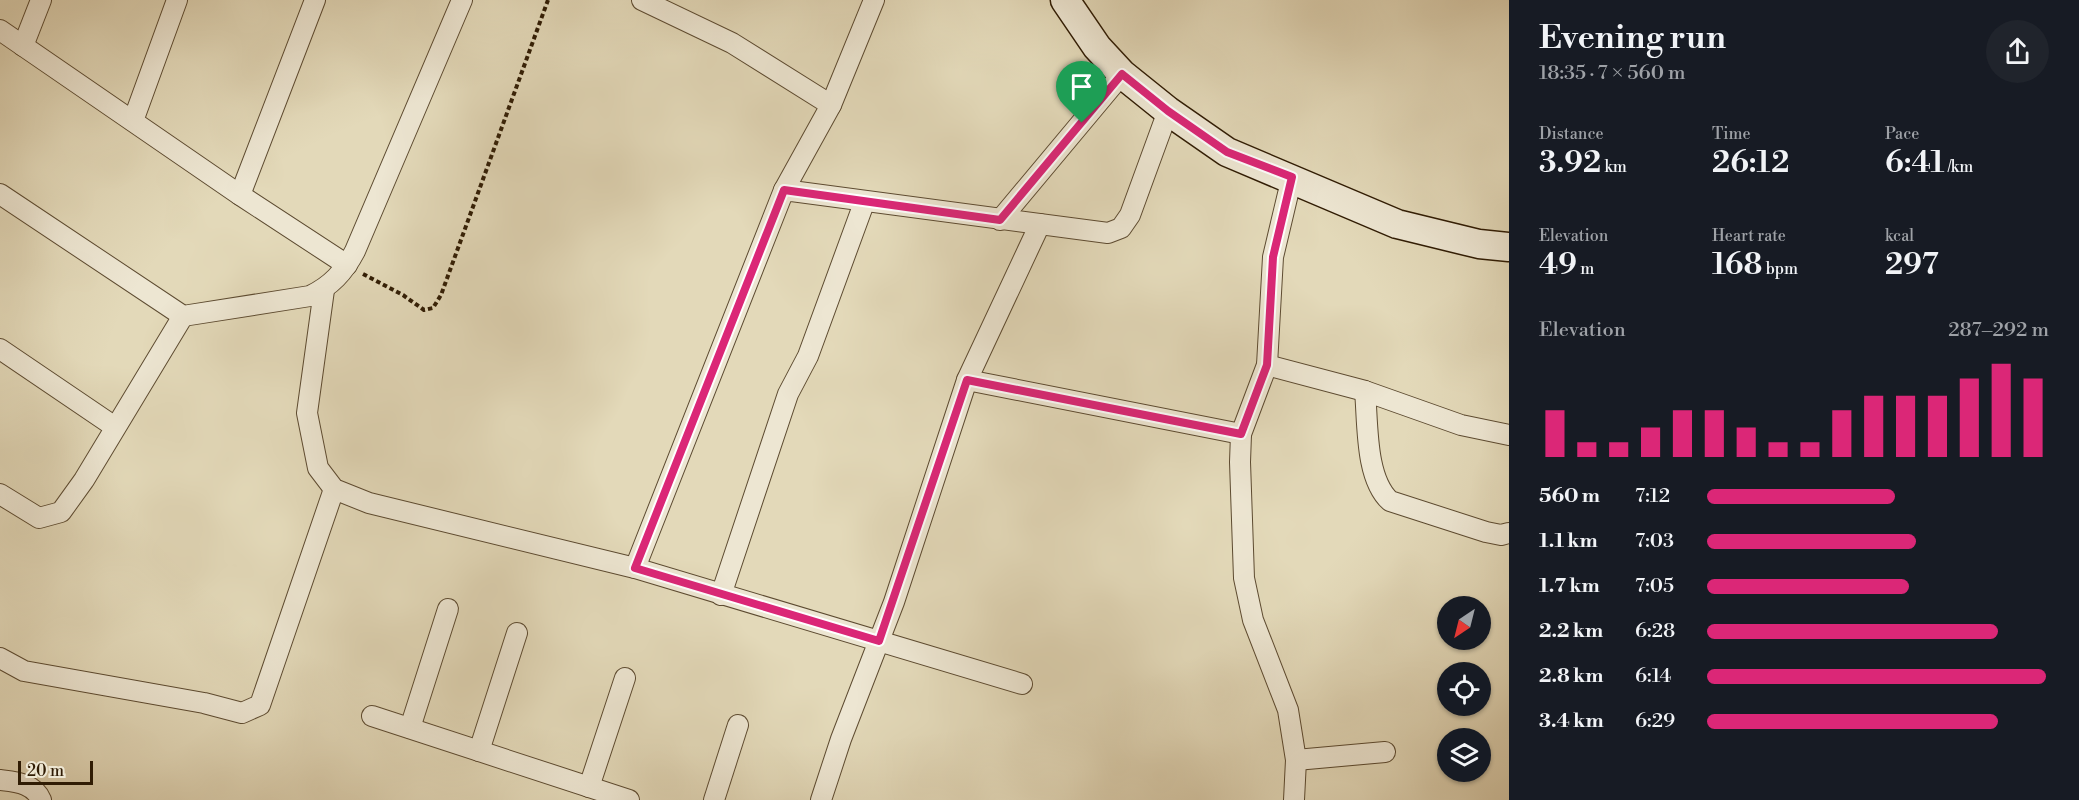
<!DOCTYPE html>
<meta charset="utf-8">
<style>
:root{--surface:#171b24;--page:#20242c;--text:#f1f3f6;--muted:#9ea1a6;--accent:#db2777}
body{margin:0;font-family:"Libre Bodoni",serif;background:var(--page);color:var(--text);height:100vh;display:flex;flex-direction:column;font-size:22px;white-space:nowrap}
*{box-sizing:border-box;margin:0}
p{font-size:20px;color:var(--muted)}
.icon{flex:none;width:33px;height:33px;fill:none;stroke:currentColor;stroke-width:2;stroke-linecap:round;stroke-linejoin:round}
.map{position:relative;flex:1;overflow:hidden}
.details{display:flex;flex-direction:column;background:var(--surface);width:570px}
.details>*{flex:none}
.needle{width:39px;rotate:215deg}
.controls{position:absolute;left:1437px;top:596px;display:grid;gap:12px}
.controls a{display:grid;place-items:center;width:54px;height:54px;border-radius:50%;background:var(--surface);box-shadow:0 2px 4px #0004;font-size:30px}
.scale{position:absolute;left:18px;bottom:15px;width:75px;box-sizing:border-box;padding-left:6px;border:3px solid #301c04;border-top:0;font-size:16px;line-height:21px;white-space:nowrap;color:#301c04;-webkit-text-stroke:4px #ede6d2;paint-order:stroke}
.pin{position:absolute;display:grid;place-items:center;width:51px;height:51px;color:#fff;margin:-62px -26px;border-radius:50% 50% 50% 0;rotate:-45deg;box-shadow:0 0 6px #0007}
.pin .icon{rotate:45deg}
.round{display:grid;place-items:center;flex:none;width:63px;height:63px;border-radius:32px;background:var(--page)}
.summary{display:flex;align-items:center;justify-content:space-between;height:102px;padding:0 30px}
h1{font-size:33px;font-weight:600;line-height:45px}
.stats{display:grid;grid-template-columns:repeat(3,1fr);gap:9px;height:102px;padding:6px 30px}
.stats div{display:grid;align-content:center}
.stats b{font-size:30px;font-weight:600}
.stats small{font-size:16px;font-weight:400}
.stats p{font-size:16px}
.chart{height:168px;padding:12px 30px}
.chart p{display:flex;justify-content:space-between}
.chart svg{width:100%;height:108px;margin-top:6px;stroke:var(--accent);stroke-width:6}
ul{padding:0 30px;list-style:none;font-size:20px}
li{display:grid;grid-template-columns:96px 72px 1fr;align-items:center;height:45px}
li i{height:15px;border-radius:8px;background:var(--accent)}
main{display:flex;flex:1;min-height:0}
.map>svg:first-child{display:block}
</style>
<main>
<div class="map">
<svg width="1509" height="800" viewBox="0 0 1509 800">
<rect width="100%" height="100%" fill="#e3d9b9"/>
<filter id="stains"><feTurbulence type="fractalNoise" baseFrequency=".00333" numOctaves="4"/><feColorMatrix values="0 0 0 0 .2 0 0 0 0 .09 0 0 0 0 .02 0 0 0 .5 -.17"/></filter>
<radialGradient id="worn" r=".72"><stop offset=".6" stop-color="#630" stop-opacity="0"/><stop offset="1" stop-color="#630" stop-opacity=".3"/></radialGradient>
<g fill="none" stroke-linecap="round" stroke-linejoin="round">
<defs>
<g id="street">
<path d="M642 0 732 43 831 105 784 190"/>
<path d="M0 30 240 195 347 265"/>
<path d="M23 46 41 0"/>
<path d="M831 105 874 0"/>
<path d="M133 121 177 0"/>
<path d="M1292 177 1273 257 1267 365 1241 434 1240 462 1244 578 1253 620 1288 710 1296 760 1294 800"/>
<path d="M0 194 183 316 310 296C331 286 344 272 355 251L462 0"/>
<path d="M240 195 315 0"/>
<path d="M1000 220 1122 74"/>
<path d="M324 290 307 413 318 468 334 489 369 503 635 568 1022 684"/>
<path d="M0 349 115 427"/>
<path d="M1267 365 1365 391 1461 425 1509 435"/>
<path d="M967 380 1241 434"/>
<path d="M1365 391C1368 423 1365 478 1390 501L1486 532 1501 535 1509 533"/>
<path d="M0 494 39 518 61 512 84 480 183 316"/>
<path d="M635 568 784 190 1108 233 1121 228 1130 215 1168 111"/>
<path d="M721 595 788 394 808 356 864 203"/>
<path d="M0 658 24 671 204 703 242 713 260 705 334 489"/>
<path d="M372 716 629 800"/>
<path d="M410 728 448 609"/>
<path d="M479 751 517 633"/>
<path d="M1296 760 1385 752"/>
<path d="M0 780C16 782 34 783 41 800"/>
<path d="M589 787 625 678"/>
<path d="M714 800 738 725"/>
<path d="M821 800 841 739 894 602 967 380 1040 224"/>
</g>
<path id="secondary" d="M1065 0 1097 47 1122 74 1168 111 1227 152 1397 224 1479 244 1509 247"/>
</defs>
<use href="#street" stroke="#5d4b31" stroke-width="22"/>
<use href="#secondary" stroke="#301c04" stroke-width="31"/>
<path stroke="#301c04" stroke-width="4" stroke-dasharray="4.5 3" stroke-linecap="butt" d="M363 274 403 295 424 310 433 308 441 295 548 0"/>
<use href="#street" stroke="#ede6d2" stroke-width="20"/>
<use href="#secondary" stroke="#ede6d2" stroke-width="28"/>
</g>
<g fill="none" stroke-linecap="round" stroke-linejoin="round">
<defs>
<path id="route" d="M1122 74 1168 111 1227 152 1292 177 1273 257 1267 365 1241 434 967 380 879 641 635 568 784 190 1000 220Z"/>
</defs>
<use href="#route" stroke="#fff" stroke-width="12"/>
<use href="#route" stroke="#db2777" stroke-width="8"/>
</g>
<rect width="100%" height="100%" filter="url(#stains)"/>
<rect width="100%" height="100%" fill="url(#worn)"/>
</svg>
<div class="controls">
<a><svg class="needle" viewBox="-14 -14 28 28"><path d="M0-13l5 13h-10z" fill="#e53935"/><path d="M0 13l5-13h-10z" fill="#9ea1a6"/></svg></a>
<a><svg class="icon" aria-label="locate" viewBox="0 0 24 24"><circle cx="12" cy="12" r="6"/><path d="M12 2v4M12 18v4M2 12h4M18 12h4"/></svg></a>
<a><svg class="icon" aria-label="layers" viewBox="0 0 24 24"><path d="M12 4l9 5-9 5-9-5zM3 14l9 5 9-5"/></svg></a>
</div>
<div class="scale">20 m</div>
<div class="pin" style="left:1082px;top:123px;background:#1e9e55"><svg class="icon" aria-label="arrive" viewBox="0 0 24 24"><path d="M6 21V4h12l-3 4 3 4H6"/></svg></div>
</div>
<section class="details">
<div class="summary"><div><h1>Evening run</h1><p>18:35 · 7 × 560 m</p></div><a class="round"><svg class="icon" aria-label="share" viewBox="0 0 24 24"><path d="M12 15V3M7 8l5-5 5 5M5 13v7h14v-7"/></svg></a></div>
<div class="stats">
<div><p>Distance</p><b>3.92<small> km</small></b></div>
<div><p>Time</p><b>26:12</b></div>
<div><p>Pace</p><b>6:41<small> /km</small></b></div>
</div>
<div class="stats">
<div><p>Elevation</p><b>49<small> m</small></b></div>
<div><p>Heart rate</p><b>168<small> bpm</small></b></div>
<div><p>kcal</p><b>297</b></div>
</div>
<div class="chart"><p><span>Elevation</span>287–292 m</p>
<svg viewBox="0 0 160 44" preserveAspectRatio="none"><path d="M5 44V25M15 44V38M25 44V38M35 44V32M45 44V25M55 44V25M65 44V32M75 44V38M85 44V38M95 44V25M105 44V19M115 44V19M125 44V19M135 44V12M145 44V6M155 44V12"/></svg>
</div>
<ul>
<li><b>560 m</b>7:12<i style="width:55%"></i></li>
<li><b>1.1 km</b>7:03<i style="width:61%"></i></li>
<li><b>1.7 km</b>7:05<i style="width:59%"></i></li>
<li><b>2.2 km</b>6:28<i style="width:85%"></i></li>
<li><b>2.8 km</b>6:14<i style="width:99%"></i></li>
<li><b>3.4 km</b>6:29<i style="width:85%"></i></li>
</ul>
</section>
</main>
